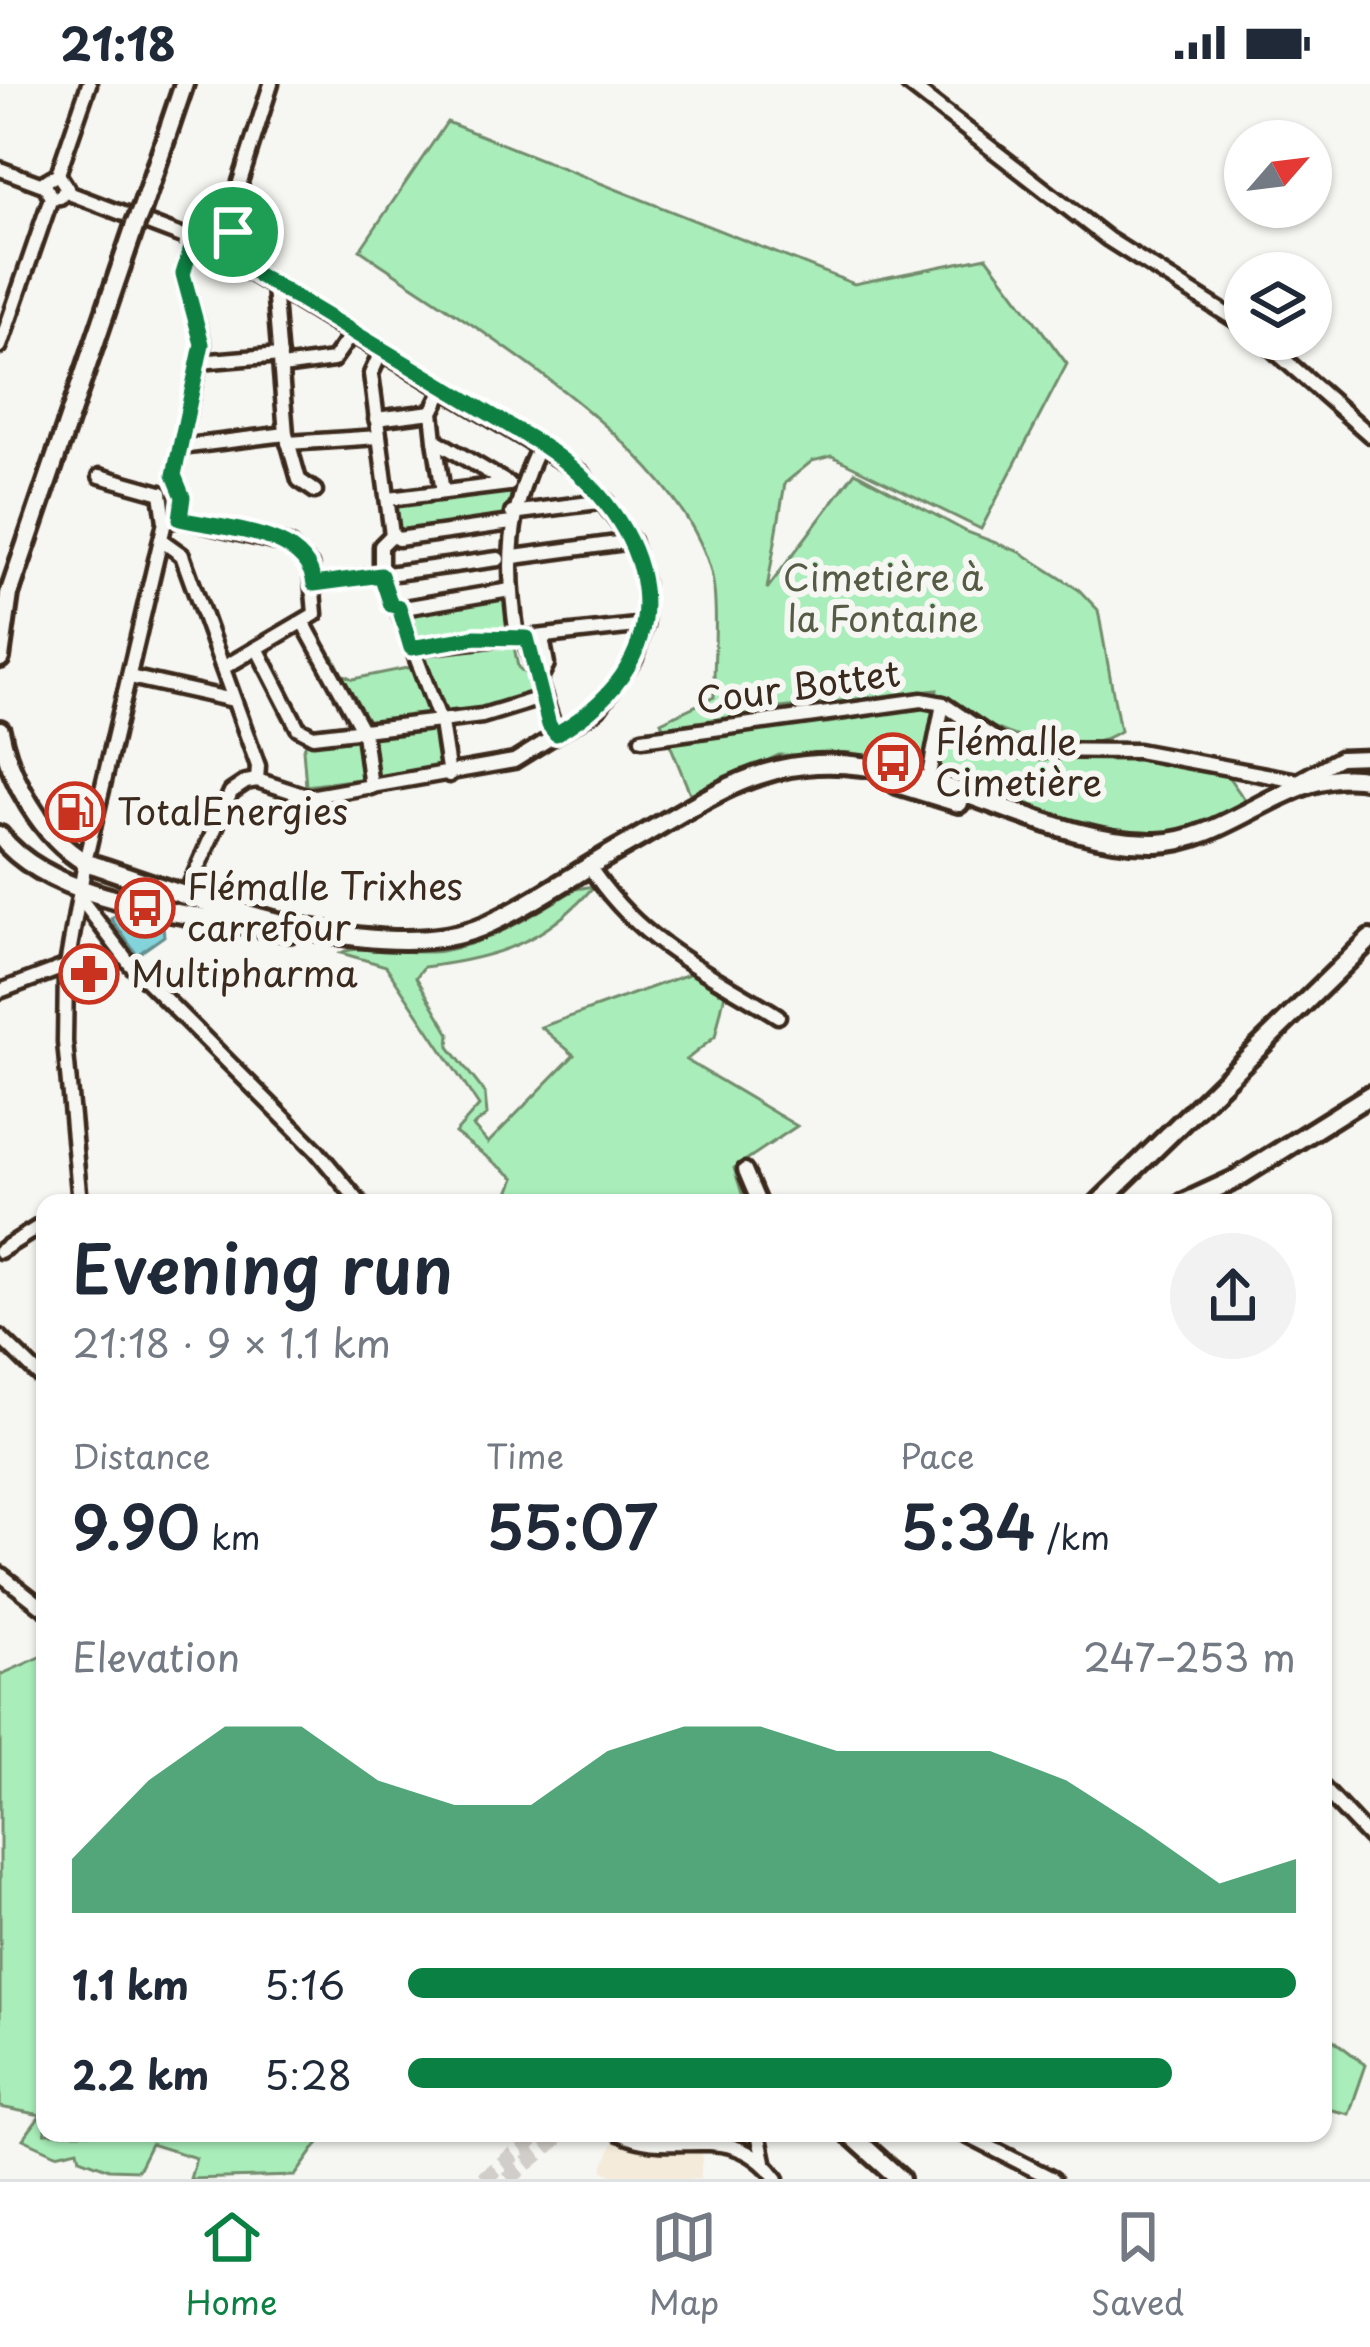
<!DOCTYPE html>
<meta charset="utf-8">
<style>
:root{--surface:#fff;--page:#f2f2f3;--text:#1f2937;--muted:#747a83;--line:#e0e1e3;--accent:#0b8043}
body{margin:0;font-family:"Playpen Sans",sans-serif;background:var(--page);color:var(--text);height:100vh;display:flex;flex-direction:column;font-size:45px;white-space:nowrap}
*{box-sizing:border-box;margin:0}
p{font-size:39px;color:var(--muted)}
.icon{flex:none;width:66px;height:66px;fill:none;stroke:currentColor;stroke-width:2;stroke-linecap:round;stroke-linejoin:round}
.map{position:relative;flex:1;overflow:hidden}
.sheet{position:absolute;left:36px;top:1110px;width:1296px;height:948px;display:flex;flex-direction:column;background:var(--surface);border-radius:24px;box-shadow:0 3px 9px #0004}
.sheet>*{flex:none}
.needle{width:78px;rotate:62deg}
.fabs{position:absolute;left:1224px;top:36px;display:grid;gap:24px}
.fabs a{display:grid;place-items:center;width:108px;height:108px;border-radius:50%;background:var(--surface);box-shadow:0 3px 9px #0004;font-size:60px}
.pin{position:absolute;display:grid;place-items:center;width:102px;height:102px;color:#fff;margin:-51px;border:6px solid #fff;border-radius:50%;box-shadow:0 3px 12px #0007}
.round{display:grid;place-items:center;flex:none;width:126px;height:126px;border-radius:63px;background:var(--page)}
.overview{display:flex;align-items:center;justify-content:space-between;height:204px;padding:0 36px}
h1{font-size:66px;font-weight:600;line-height:90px}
.stats{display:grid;grid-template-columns:repeat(3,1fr);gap:18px;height:204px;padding:12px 36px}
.stats div{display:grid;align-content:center}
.stats b{font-size:60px;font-weight:600}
.stats small{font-size:33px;font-weight:400}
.stats p{font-size:33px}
.chart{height:336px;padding:24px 36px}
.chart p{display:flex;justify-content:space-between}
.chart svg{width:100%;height:216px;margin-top:12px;fill:var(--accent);opacity:.7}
ul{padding:0 36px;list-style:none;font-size:39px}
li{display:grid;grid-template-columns:192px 144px 1fr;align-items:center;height:90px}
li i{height:30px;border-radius:15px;background:var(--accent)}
.status{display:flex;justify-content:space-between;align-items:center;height:84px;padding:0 60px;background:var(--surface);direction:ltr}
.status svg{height:33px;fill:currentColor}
.dock{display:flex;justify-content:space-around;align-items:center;height:168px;border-top:3px solid var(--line);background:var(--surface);font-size:33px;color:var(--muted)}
.dock a{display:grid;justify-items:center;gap:6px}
.dock .on{color:var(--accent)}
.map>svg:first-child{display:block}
</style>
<div class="status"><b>21:18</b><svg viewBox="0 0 49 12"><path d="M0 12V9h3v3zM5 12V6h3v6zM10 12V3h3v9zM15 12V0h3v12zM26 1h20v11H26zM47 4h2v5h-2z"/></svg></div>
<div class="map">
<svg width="1370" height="2095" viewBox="0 0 1370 2095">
<rect width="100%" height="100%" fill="#f6f6f2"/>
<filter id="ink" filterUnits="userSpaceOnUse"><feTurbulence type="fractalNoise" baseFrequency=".00833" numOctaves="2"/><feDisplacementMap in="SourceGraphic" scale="24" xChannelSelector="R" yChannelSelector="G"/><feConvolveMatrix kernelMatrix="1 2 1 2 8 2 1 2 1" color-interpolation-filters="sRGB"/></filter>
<g filter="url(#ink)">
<path fill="#f4ebda" d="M616 2052 651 2066 703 2063 700 2095H620L602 2086Z"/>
<g fill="#a9eeba" stroke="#728c6c" stroke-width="3">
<path d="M447 38 854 200 987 173 1067 280 981 445 832 372 812 377 785 399 767 505 855 388 967 448 1020 468 1079 506 1098 526 1120 647C1063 684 987 643 936 613L937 606 763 626 765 642 828 639 926 623 1011 666 1138 667 1220 681 1249 722 1173 752 1093 743 954 694 866 673 779 671 691 712 661 638 714 613C713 577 720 517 710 484 672 356 467 240 360 166Z"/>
<path d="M513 403 505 435 397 451 394 419Z"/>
<path d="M506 511 510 550 420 559 404 526Z"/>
<path d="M513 558 518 583 535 599 533 612 498 626 447 631 418 567Z"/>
<path d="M333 572 342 590 353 595 412 583 432 634 367 645 325 575Z"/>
<path d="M436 643 442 684 374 695 371 651Z"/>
<path d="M360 653 367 694 306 702 303 665 308 656Z"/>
<path d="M594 802C546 858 497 874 424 883L416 893 450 950 449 963 485 1009 487 1031 473 1042 488 1059 574 971 541 943 700 886 727 900 715 953 686 976 797 1042 734 1084 745 1119H505L515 1094 455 1049 479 1022 386 882 341 869C359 859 415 872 442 867 491 859 534 830 576 805Z"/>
<path d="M45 1571V2049H326L295 2092 190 2095 196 2074 151 2060 138 2086 109 2085 80 2074 78 2065 56 2070 23 2055 41 2031 0 2023V1591Z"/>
<path d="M1323 1948 1366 1981 1349 2030 1323 2024Z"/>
</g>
<path fill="#82d3da" stroke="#668f8f" stroke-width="3" d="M114 832 163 841 164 852 137 871 111 835Z"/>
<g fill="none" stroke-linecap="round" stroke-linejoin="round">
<g stroke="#d1cdc8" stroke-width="16" stroke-dasharray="16 8" stroke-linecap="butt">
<path d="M483 2095 541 2049"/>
<path d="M508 2095 563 2049"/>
</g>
<defs>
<g id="street">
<path d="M908 0 1108 155 1245 242"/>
<path d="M0 85 43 101"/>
<path d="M66 108 221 167"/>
<path d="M51 114 44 98 58 90 89 0"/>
<path d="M244 150 223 153 226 174 243 175 250 166 240 98 271 0"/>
<path d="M274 203 286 350 299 396 315 407"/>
<path d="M1261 255 1370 351"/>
<path d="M0 262 51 114 60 113 67 104 58 90"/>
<path d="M381 268 371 290 392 451 398 455 511 439"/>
<path d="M199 278 280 271"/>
<path d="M282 283 333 276 352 249"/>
<path d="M444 304 432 328 435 356 509 400"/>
<path d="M376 335 432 328"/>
<path d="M435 356 443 408"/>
<path d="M288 359 379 353"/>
<path d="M180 363 286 350"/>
<path d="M100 392 161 409"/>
<path d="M389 415 509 400"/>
<path d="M512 429 606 417"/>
<path d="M180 435 289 461 311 483 315 530 223 584"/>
<path d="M165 438 180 435 183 413 174 391 203 260 183 191 194 154"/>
<path d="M392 451 381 462V491L391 521 399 523"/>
<path d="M161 456 182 471 258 682 257 696"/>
<path d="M514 473 632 457"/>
<path d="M314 500 498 475"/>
<path d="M304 540 364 649 371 703"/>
<path d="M517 552C506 481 508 427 540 360"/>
<path d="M524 553 556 650"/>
<path d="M535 553 543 559 547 580 541 592"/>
<path d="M527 554 645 541"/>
<path d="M411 564 517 552"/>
<path d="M258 566 298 644 313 652 482 632 544 613"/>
<path d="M130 593 233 616"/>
<path d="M642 655 922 616 943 620 1011 666 1138 667 1298 697 1340 674 1370 673"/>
<path d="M449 691 441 639 398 525 510 506"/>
<path d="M927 701 943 620"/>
<path d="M589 782C640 860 702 884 778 932"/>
<path d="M189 804 231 708 246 698 257 696 309 713 514 677 598 625 635 574 645 541 644 498 632 457 581 389 231 177"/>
<path d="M80 814 130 880 316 1066 360 1119"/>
<path d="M0 907 67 882"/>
<path d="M745 1086 759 1119"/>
<path d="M80 1119 65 958 66 887 85 778 165 438 161 409"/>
<path d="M0 1167 45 1139"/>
<path d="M0 1253 45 1297"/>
<path d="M0 1490 45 1525"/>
<path d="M1323 1704 1370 1754"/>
<path d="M619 2049C674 2077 730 2032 777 2095"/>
<path d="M758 2049 764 2077"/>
<path d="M962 2049 1053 2095"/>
</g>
<g id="secondary">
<path d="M142 124 184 0"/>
<path d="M0 574 9 510 135 141"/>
<path d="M0 646C9 694 42 753 85 778 190 812 377 886 482 843 530 822 577 788 624 762 680 731 739 687 805 681 927 668 1041 762 1157 759 1233 757 1294 678 1370 696"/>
<path d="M897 700 959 719"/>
<path d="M0 752C55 823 205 831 290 848"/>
<path d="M1099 1119 1370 855"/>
<path d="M1184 1119 1234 1096 1370 1011"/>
<path d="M849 2049 900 2095"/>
</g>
</defs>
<use href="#street" stroke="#3b2a1e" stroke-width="21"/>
<use href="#secondary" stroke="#3b2a1e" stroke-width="26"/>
<use href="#street" stroke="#f6f6f2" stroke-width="12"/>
<use href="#secondary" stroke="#f6f6f2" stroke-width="16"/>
<defs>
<path id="secondary-bridge" d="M135 141 142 124"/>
</defs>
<use href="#secondary-bridge" stroke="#3b2a1e" stroke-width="26" stroke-linecap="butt"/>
<use href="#secondary-bridge" stroke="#f6f6f2" stroke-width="16"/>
</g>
</g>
<g fill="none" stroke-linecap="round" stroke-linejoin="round" filter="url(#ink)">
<defs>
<path id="route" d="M233 148 248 154 253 188 540 360C659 438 693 571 556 650L549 641 527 554 476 553 411 564 399 523 391 521 381 491 314 500C307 446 225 446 180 435L183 413 174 391 202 260 183 190 194 154 221 166 224 153Z"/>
</defs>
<use href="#route" stroke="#fff" stroke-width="24"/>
<use href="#route" stroke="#0b8043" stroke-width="15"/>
</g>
<defs>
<symbol id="bus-ring" viewBox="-11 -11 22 22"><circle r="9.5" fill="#f6f6f2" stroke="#c8321e" stroke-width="1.5"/><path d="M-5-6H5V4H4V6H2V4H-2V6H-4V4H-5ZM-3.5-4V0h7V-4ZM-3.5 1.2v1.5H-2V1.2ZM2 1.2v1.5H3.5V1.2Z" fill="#c8321e"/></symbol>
<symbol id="fuel-ring" viewBox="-11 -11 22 22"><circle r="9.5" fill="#f6f6f2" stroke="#c8321e" stroke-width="1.5"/><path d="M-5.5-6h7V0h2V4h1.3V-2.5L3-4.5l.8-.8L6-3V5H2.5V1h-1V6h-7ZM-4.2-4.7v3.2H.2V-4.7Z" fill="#c8321e"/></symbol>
<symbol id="pharmacy-ring" viewBox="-11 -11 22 22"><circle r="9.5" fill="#f6f6f2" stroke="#c8321e" stroke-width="1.5"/><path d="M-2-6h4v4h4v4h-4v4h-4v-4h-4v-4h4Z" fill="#c8321e"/></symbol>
</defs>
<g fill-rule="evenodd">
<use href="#bus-ring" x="860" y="646" width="66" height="66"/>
<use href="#fuel-ring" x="42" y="695" width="66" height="66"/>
<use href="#bus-ring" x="112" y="791" width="66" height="66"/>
<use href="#pharmacy-ring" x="56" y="857" width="66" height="66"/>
</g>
<g text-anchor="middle" stroke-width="12" stroke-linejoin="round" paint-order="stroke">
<g font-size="36" fill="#565b45" stroke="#f6f6f2">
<text x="883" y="507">Cimetière à<tspan x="883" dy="41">la Fontaine</tspan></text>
</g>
<g font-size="36" fill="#3b2a1e" stroke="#f6f6f2">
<text transform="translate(798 603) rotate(-8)" y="13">Cour Bottet</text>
</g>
<g font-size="36" fill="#3b2a1e" stroke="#f6f6f2" text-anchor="start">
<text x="935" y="671">Flémalle<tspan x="935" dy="41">Cimetière</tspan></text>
<text x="117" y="741">TotalEnergies</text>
<text x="187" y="816">Flémalle Trixhes<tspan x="187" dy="41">carrefour</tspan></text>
<text x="131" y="903">Multipharma</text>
</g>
</g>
</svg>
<div class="fabs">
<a><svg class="needle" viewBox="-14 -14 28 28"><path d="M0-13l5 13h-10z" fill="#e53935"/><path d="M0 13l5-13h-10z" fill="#747a83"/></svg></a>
<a><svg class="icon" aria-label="layers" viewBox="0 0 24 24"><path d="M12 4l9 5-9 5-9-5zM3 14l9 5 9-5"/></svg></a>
</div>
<div class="pin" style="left:233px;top:148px;background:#1e9e55"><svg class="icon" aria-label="arrive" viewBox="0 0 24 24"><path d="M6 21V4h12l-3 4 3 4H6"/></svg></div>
<section class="sheet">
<div class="overview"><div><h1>Evening run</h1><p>21:18 · 9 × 1.1 km</p></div><a class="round"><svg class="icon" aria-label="share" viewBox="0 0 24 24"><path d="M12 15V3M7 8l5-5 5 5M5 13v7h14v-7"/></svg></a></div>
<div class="stats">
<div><p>Distance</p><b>9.90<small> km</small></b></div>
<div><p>Time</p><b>55:07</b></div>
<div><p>Pace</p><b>5:34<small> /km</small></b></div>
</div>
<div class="chart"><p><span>Elevation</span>247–253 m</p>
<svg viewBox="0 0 160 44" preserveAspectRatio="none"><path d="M0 44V33L10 17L20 6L30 6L40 17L50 22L60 22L70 11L80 6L90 6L100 11L110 11L120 11L130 17L140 27L150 38L160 33V44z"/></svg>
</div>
<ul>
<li><b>1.1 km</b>5:16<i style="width:100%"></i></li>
<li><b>2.2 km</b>5:28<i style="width:86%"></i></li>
</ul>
</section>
</div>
<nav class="dock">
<a class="on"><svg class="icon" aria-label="home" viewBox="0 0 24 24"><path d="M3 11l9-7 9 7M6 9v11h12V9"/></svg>Home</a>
<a><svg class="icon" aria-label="map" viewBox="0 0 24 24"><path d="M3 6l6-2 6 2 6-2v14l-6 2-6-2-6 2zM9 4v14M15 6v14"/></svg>Map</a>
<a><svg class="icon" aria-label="saved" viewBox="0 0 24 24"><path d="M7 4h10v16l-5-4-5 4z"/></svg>Saved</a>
</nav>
